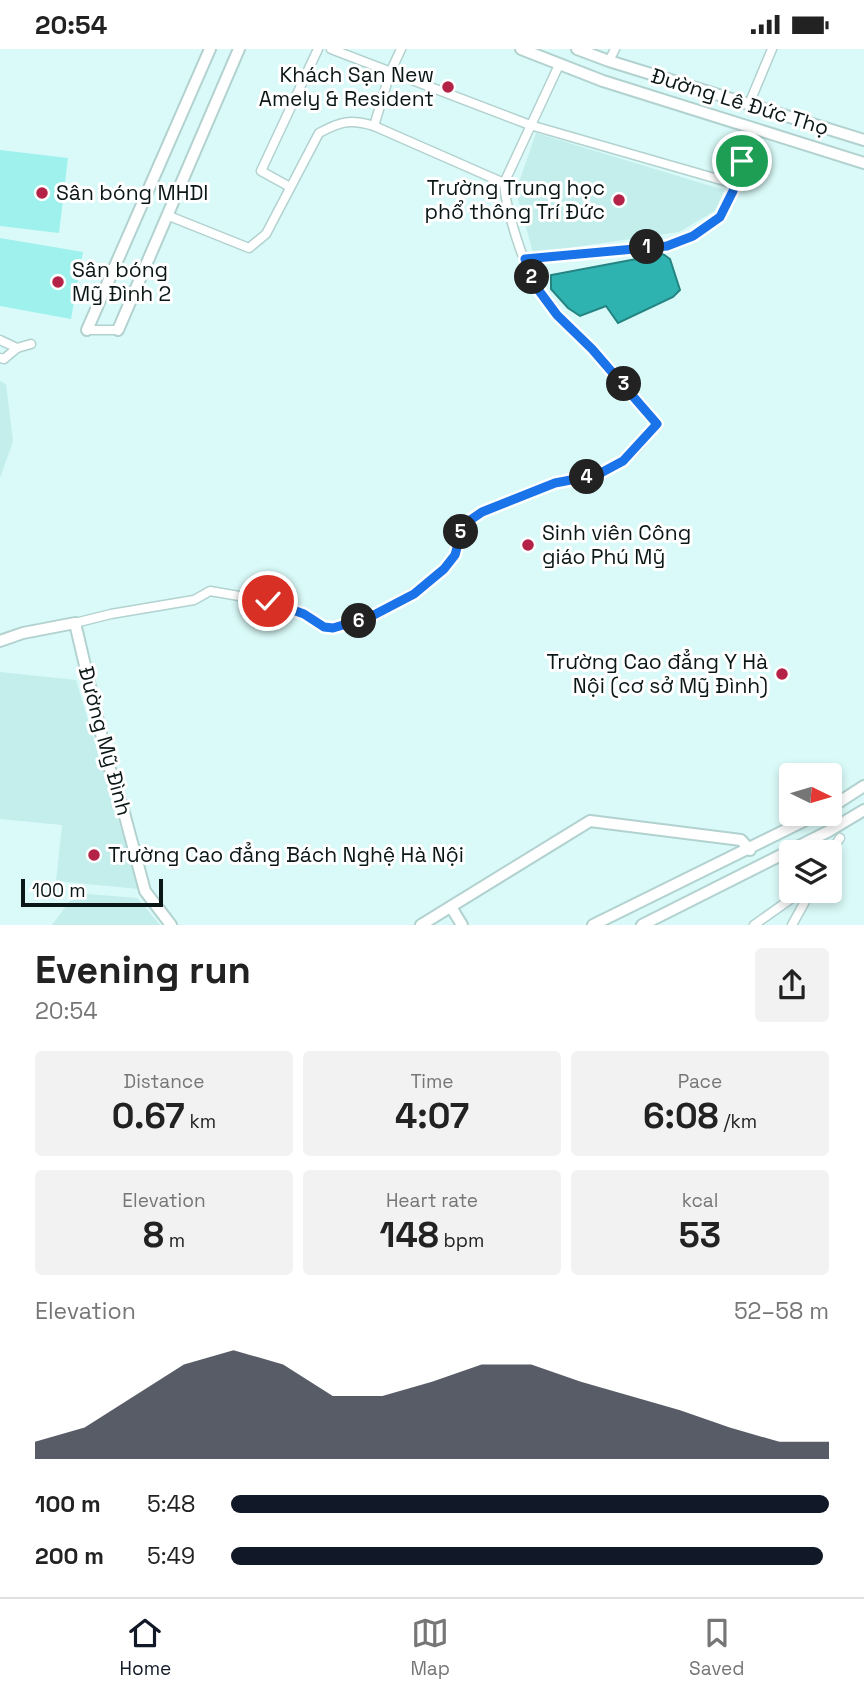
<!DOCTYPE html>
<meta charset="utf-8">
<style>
:root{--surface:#fff;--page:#f2f2f2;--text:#222;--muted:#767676;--line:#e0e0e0;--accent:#111827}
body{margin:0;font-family:"Space Grotesk",sans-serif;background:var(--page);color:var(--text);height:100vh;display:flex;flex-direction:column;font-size:26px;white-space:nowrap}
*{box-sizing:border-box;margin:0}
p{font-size:23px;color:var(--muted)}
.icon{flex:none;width:38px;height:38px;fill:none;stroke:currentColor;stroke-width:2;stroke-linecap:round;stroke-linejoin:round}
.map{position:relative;height:876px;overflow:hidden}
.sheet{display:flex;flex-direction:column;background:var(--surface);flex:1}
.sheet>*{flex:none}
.needle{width:46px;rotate:95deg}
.controls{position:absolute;left:779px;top:714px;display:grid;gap:14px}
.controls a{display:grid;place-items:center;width:63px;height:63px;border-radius:7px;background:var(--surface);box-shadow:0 4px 10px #0003;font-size:35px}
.scale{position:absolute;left:21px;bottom:18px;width:142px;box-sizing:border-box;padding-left:7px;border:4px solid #0b1716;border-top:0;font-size:19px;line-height:24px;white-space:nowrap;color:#0b1716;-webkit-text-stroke:5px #fff;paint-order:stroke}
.pin{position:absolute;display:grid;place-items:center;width:60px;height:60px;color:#fff;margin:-30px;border:4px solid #fff;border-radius:50%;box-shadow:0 2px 7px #0007}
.km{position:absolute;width:35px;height:35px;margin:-18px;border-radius:50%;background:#222;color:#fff;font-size:19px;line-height:35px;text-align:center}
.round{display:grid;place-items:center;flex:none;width:74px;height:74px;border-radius:7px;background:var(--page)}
.headline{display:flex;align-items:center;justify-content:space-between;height:119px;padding:0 35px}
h1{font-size:38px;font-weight:800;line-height:52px}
.figures{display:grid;grid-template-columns:repeat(3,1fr);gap:10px;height:119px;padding:7px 35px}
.figures div{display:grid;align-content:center;border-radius:7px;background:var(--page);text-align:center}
.figures b{font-size:35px;font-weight:800}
.figures small{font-size:19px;font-weight:400}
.figures p{font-size:19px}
.chart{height:196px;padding:14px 35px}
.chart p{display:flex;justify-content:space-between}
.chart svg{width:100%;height:126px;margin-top:7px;fill:var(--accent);opacity:.7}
ul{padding:0 35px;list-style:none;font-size:23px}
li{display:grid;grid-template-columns:112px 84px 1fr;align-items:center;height:52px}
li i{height:18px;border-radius:9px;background:var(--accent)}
.status{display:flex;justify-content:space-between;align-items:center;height:49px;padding:0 35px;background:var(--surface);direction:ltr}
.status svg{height:19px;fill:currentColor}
.tabs{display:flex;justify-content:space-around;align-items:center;height:98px;border-top:2px solid var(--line);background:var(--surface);font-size:19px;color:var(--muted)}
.tabs a{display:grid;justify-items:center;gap:4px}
.tabs .active{color:var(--accent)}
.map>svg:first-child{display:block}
</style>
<div class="status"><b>20:54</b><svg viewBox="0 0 49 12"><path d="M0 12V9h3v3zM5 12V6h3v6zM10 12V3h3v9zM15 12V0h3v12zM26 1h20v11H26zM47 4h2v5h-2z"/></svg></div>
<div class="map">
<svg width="864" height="876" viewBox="0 0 864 876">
<rect width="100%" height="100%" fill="#d9faf8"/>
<g fill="#c3eeec">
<path d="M536 84 724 141 716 161 679 183 533 204 516 142Z"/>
<path d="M0 332 6 335 13 392 0 429Z"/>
<path d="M0 623 76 631 139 840 56 832 62 776 0 770Z"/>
<path d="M76 844 137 849 160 876H52Z"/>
</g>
<g fill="#9ff1ee">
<path d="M0 101 68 109 59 184 0 177Z"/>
<path d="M0 189 83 203 71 270 0 257Z"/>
</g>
<path fill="#2fb3b1" stroke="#248482" stroke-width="2" d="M663 205 670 210 680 241 673 248 618 274 606 257 580 267 568 259 551 240V226Z"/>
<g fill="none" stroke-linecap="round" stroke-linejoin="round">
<defs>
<g id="street">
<path d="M331 0 530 76 735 135"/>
<path d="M401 0 390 24 374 77 504 134"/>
<path d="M609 12 615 0"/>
<path d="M749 55 772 0"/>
<path d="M290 138 261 122 318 0"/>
<path d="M169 167 249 199 266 185 319 84C341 72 351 70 374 77"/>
<path d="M525 210 667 197 693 187 720 168 733 142 754 80"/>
<path d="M87 281H118"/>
<path d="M0 291 17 299"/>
<path d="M0 309 4 310 17 299 31 295"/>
<path d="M75 574 111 565 194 551 210 542 268 552 304 565 324 577 333 579 370 568 428 535 455 506 463 476C490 458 522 445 552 435 578 427 595 429 619 414 634 406 647 388 657 375 637 349 616 325 594 301 575 281 554 265 539 242 524 218 506 162 504 134L559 16"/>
<path d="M830 804 840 789"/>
<path d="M754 876 802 842"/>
<path d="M792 876 808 847"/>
</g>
<g id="secondary">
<path d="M521 0 603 32 864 114"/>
<path d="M577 0 609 12 864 91"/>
<path d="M87 281 210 0"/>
<path d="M118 281 239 0"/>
<path d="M0 592 23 584 75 574 108 714 123 760 145 842 171 876"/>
<path d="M830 759 864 737"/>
<path d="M451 858 462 876"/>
<path d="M421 876 590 772 741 791 750 801"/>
<path d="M593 876 818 765"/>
<path d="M642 876 829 782 864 761"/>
</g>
</defs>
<use href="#street" stroke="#b2d2d0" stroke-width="11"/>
<use href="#secondary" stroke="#b2d2d0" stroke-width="14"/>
<use href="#street" stroke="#fff" stroke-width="8"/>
<use href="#secondary" stroke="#fff" stroke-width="10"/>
</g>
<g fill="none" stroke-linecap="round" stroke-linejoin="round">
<defs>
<path id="route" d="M268 552 304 565 324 578 333 579 370 568 414 545 444 520 455 506 463 476 482 463 555 434 597 426 623 412 657 375 592 300 557 266 537 239 525 210 667 197 693 187 720 168 733 142 742 112"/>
</defs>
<use href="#route" stroke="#fff" stroke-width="14"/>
<use href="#route" stroke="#1a73e8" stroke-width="9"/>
</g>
<g fill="#b42347" stroke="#fff" stroke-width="2.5">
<circle cx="448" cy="38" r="7"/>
<circle cx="42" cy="144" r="7"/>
<circle cx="619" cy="151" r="7"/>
<circle cx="58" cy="233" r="7"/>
<circle cx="528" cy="496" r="7"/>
<circle cx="782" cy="625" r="7"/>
<circle cx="94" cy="806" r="7"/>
</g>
<g text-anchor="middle" stroke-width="6" stroke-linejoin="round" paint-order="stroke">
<g font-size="21" fill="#0b1716" stroke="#fff" text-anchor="start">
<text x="434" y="33" text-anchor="end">Khách Sạn New<tspan x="434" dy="24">Amely &amp; Resident</tspan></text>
<text x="605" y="146" text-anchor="end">Trường Trung học<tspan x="605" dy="24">phổ thông Trí Đức</tspan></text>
<text x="56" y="151">Sân bóng MHDI</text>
<text x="72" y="228">Sân bóng<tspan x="72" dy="24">Mỹ Đình 2</tspan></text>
<text x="542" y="491">Sinh viên Công<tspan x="542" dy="24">giáo Phú Mỹ</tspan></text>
<text x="768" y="620" text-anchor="end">Trường Cao đẳng Y Hà<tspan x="768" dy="24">Nội (cơ sở Mỹ Đình)</tspan></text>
<text x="108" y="813">Trường Cao đẳng Bách Nghệ Hà Nội</text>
</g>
<g font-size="21" fill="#0b1716" stroke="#fff">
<text transform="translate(740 53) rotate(17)" y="7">Đường Lê Đức Thọ</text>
<text transform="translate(105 692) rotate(75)" y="7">Đường Mỹ Đình</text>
</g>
</g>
</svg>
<div class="controls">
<a><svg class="needle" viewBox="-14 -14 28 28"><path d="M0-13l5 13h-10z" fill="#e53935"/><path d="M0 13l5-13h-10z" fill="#767676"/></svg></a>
<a><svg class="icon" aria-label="layers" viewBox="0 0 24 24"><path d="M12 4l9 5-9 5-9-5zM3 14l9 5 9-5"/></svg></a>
</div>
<div class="scale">100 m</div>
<div class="pin" style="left:742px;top:112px;background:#1e9e55"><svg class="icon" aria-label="arrive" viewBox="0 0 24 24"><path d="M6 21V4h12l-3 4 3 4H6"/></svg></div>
<div class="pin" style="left:268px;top:552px;background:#d93025"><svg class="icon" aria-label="check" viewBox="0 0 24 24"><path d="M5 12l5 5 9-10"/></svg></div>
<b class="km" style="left:647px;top:198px">1</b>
<b class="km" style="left:532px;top:228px">2</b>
<b class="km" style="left:624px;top:335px">3</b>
<b class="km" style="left:587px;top:428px">4</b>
<b class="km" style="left:461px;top:483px">5</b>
<b class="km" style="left:359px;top:572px">6</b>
</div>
<section class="sheet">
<div class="headline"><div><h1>Evening run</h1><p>20:54</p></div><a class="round"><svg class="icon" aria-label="share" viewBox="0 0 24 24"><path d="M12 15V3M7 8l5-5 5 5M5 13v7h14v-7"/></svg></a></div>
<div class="figures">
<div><p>Distance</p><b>0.67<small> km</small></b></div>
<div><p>Time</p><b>4:07</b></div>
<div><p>Pace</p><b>6:08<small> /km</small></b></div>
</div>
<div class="figures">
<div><p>Elevation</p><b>8<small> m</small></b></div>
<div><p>Heart rate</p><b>148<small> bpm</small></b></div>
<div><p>kcal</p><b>53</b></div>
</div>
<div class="chart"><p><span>Elevation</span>52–58 m</p>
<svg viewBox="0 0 160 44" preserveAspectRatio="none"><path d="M0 44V38L10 33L20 22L30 11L40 6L50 11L60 22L70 22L80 17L90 11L100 11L110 17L120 22L130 27L140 33L150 38L160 38V44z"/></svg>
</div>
<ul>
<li><b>100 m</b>5:48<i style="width:100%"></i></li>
<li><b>200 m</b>5:49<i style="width:99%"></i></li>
</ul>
</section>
<nav class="tabs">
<a class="active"><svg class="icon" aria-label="home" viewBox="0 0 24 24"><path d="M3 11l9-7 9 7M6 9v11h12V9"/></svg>Home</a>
<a><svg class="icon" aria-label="map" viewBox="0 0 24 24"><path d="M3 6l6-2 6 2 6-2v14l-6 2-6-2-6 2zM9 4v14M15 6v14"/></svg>Map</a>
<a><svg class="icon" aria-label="saved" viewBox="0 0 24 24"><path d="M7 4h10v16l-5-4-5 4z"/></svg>Saved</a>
</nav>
